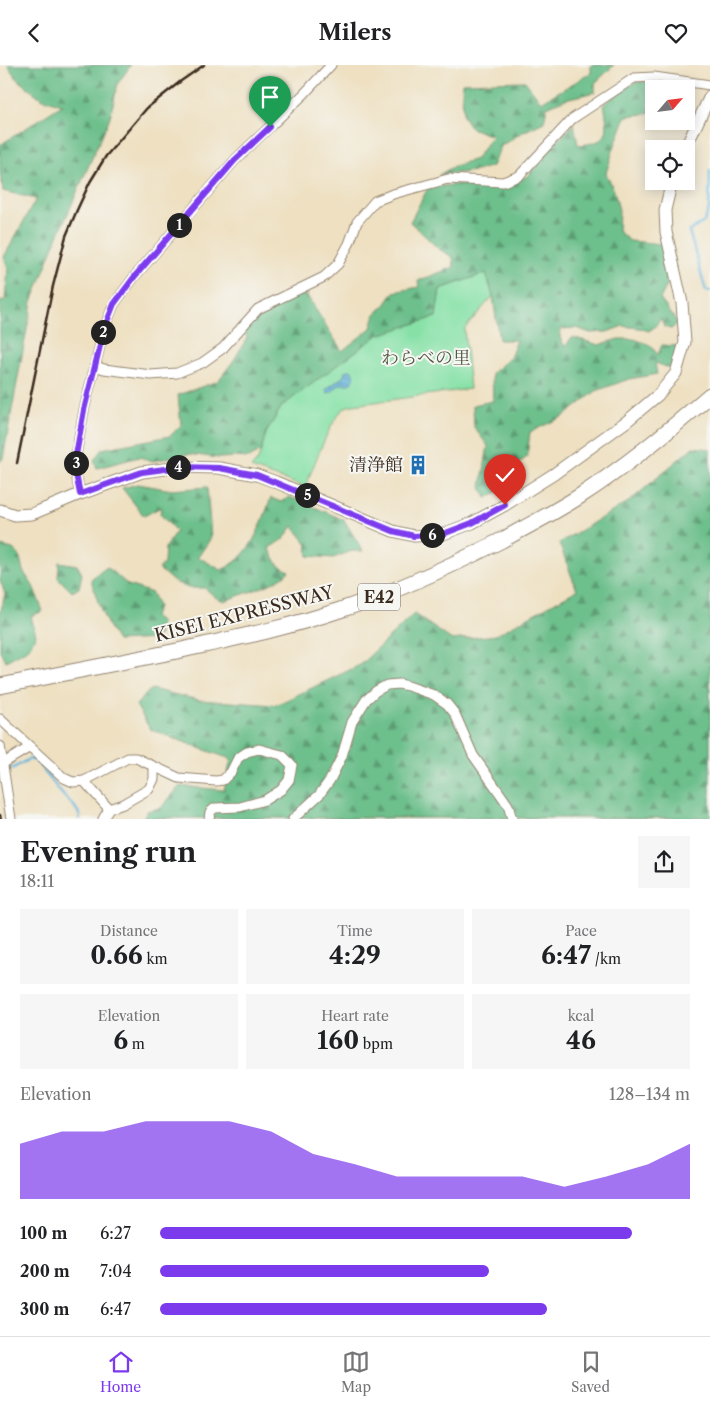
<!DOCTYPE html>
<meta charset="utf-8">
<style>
:root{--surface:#fff;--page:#f6f6f6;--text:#202124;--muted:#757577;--line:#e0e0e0;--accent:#7c3aed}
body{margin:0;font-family:"Libre Caslon Text","Noto Serif JP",serif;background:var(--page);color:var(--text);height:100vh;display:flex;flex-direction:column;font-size:19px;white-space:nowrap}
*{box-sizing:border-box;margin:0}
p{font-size:16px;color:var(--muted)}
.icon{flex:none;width:28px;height:28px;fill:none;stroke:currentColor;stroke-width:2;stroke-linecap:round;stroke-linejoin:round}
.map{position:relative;height:754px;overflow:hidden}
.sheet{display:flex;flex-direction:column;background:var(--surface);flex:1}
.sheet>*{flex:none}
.needle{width:32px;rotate:62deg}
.fabs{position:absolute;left:645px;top:15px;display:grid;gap:10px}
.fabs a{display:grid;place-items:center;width:50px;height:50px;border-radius:0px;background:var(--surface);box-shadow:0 2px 12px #0003;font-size:25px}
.pin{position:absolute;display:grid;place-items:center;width:42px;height:42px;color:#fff;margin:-51px -21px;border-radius:50% 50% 50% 0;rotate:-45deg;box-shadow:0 0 5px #0007}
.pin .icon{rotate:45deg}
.km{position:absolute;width:25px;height:25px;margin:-12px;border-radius:50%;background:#222;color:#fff;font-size:14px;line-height:25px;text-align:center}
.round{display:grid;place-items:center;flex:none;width:52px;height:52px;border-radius:0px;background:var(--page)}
.summary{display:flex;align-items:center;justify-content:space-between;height:85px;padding:0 20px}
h1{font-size:28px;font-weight:700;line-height:38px}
.figures{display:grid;grid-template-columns:repeat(3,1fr);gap:8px;height:85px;padding:5px 20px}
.figures div{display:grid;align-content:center;border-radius:0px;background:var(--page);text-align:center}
.figures b{font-size:25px;font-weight:700}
.figures small{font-size:14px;font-weight:400}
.figures p{font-size:14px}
.chart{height:140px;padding:10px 20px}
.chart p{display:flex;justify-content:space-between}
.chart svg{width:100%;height:90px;margin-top:5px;fill:var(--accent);opacity:.7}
ul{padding:0 20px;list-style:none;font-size:16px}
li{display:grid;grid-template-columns:80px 60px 1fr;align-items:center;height:38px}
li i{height:12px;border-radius:6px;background:var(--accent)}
header{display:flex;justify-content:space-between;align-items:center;height:65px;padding:0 20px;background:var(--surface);font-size:22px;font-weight:700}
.tabs{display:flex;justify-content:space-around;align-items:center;height:70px;border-top:1px solid var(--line);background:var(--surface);font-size:14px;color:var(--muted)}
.tabs a{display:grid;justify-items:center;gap:2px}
.tabs .active{color:var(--accent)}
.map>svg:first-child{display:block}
</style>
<header><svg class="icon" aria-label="back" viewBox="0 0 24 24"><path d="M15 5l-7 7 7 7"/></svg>Milers<svg class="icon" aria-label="heart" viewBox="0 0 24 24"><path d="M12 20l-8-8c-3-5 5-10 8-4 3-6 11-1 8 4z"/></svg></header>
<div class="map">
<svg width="710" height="754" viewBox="0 0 710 754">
<defs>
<pattern id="forest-firs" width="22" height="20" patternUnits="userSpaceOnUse" patternTransform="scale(1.25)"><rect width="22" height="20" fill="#6dbf8c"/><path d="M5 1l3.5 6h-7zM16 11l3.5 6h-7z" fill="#5b9b72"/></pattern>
<pattern id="water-rules" width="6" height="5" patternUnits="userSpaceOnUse" patternTransform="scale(1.25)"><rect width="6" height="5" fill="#5fb3db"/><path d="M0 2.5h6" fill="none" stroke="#5092b1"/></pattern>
</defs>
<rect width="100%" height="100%" fill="#f6f6f2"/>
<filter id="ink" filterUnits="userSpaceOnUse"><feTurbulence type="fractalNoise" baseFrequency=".02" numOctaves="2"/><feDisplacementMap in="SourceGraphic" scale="10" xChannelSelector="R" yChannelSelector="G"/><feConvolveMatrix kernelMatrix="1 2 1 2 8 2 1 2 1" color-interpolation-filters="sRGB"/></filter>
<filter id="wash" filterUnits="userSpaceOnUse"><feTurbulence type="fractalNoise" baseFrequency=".0096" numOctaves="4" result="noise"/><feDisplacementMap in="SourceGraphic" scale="20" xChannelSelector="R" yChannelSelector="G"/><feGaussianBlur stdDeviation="1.12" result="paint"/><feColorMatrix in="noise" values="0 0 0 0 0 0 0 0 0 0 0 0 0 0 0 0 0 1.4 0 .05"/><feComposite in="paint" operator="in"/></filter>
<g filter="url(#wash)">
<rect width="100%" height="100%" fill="#eee0c1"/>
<path fill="#87e1a7" stroke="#618662" d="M486 208 493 231 464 264 470 324 353 340C351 340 348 341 346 342 331 351 313 404 305 422L251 403 258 395 266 368 282 341 378 269 435 252 440 224Z"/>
<g fill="url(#forest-firs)" stroke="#547455">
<path d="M7 0H131L118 18 110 52 57 173 32 237 3 393 0 397V237L5 235 8 203 4 192 36 134 3 126 0 108V80L62 40 41 33 19 16Z"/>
<path d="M591 0H614L595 18V27L565 34 547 42 544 57 521 68 501 81 492 101 476 106 439 110 454 101 476 94 492 71 471 63 463 51 462 18 525 16 541 37 591 8Z"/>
<path d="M636 17H653L666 21V24H654V48L626 51 615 80 606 108 614 126 619 145 618 166 630 176 663 179 670 214 660 234 678 258 671 264 664 262 661 253 656 261 649 266 639 263 623 261 607 267 590 268 577 263 560 264V273L565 282 572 272 599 280 618 274H634L650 280 658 290 662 280 677 281V287L670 303 655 298 657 309 629 314 596 326 564 351 530 367 527 392 515 401 511 420 486 433 481 422 488 381 474 362 473 340 493 336 492 308 510 293 517 275H499L493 231 486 208 440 224 436 252 378 270 282 341 266 368 261 386 249 393 236 392 219 393 188 389 153 396 139 392 97 403 94 395 102 384 170 371 181 360 178 330 218 316 234 295 247 273 245 264 261 249 304 226 342 286 371 263 375 249 385 240 394 227 419 222 418 216 454 202 453 192 439 184 410 157 428 123 459 119 503 122 528 111 550 84 574 59 578 80C611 78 609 67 604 39L620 27Z"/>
<path d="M693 382 710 384V753H143L147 746 161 743 180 721 224 725 231 694 202 684 150 664 136 640 151 624 199 635 276 640 360 600 414 549 452 575 496 570 577 525 559 478 630 436Z"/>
<path d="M138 419 172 425 207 422 211 473 198 492 221 505C251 493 261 460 271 433L281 437 289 432 310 440 344 455 363 486H352L333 493 308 491 307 479 293 461 284 474 269 483 278 500 289 506C278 520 241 529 224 536L215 532 205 523H188L173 516 159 504 164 498 165 483 176 466 160 449 161 442 144 451 122 423Z"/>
<path d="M0 481 13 484 19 490 23 506 33 521 43 546 31 551 36 570 29 583 6 596 0 586V549L5 529 0 515Z"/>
<path d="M59 497 77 500 82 509 79 523 72 527 58 513Z"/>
<path d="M107 502 128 520 152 528 158 542 154 551 161 558 157 574 117 576C104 556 97 536 91 514Z"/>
</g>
<path fill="url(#water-rules)" stroke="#4d6e7c" d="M348 305H351L355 311 353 317 349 319H340L333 326 328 328 325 325 344 311 345 306Z"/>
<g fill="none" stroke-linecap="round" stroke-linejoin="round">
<g stroke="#5fb3db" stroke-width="2.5">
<path d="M710 105 709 144 704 157 689 166 706 226H710"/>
<path d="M10 705 29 694 36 696 62 729 74 741 80 750 79 754"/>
</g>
</g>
</g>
<g filter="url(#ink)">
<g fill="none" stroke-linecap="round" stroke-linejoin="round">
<defs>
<g id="street">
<path d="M95 301 104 304 151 310 177 308 202 298 223 283 258 244 324 212 338 199 349 179 357 157 375 136 393 129 448 114 503 117 519 111 572 54 634 13 654 12 710 20"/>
<path d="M80 429 76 409V390L84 345 95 301 104 264 114 239 135 211 235 95 304 29 331 0"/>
<path d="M0 654 64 713 73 717 84 716 128 693H136L179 713 216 716 223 715 231 707 238 693 247 687 259 684 282 690 292 700 289 715 281 725 265 735 240 742 215 743 210 747 209 754"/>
<path d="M0 681 11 754"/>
<path d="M2 699 30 682"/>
<path d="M84 716 109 744"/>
<path d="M103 754 109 744 123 739 149 724 154 714V702"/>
<path d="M293 754 319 730 330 715 342 691 352 657 366 635 376 626 387 620 399 619 408 621 434 630 447 639 455 649 473 690 508 740 512 754"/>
</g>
<g id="secondary">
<path d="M685 84 710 31"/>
<path d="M0 445 15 450 32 449 80 429 142 407 180 402 219 403 257 410 276 417 393 466 414 471 443 469 472 458 505 440 554 409 627 356 658 330 676 308 685 277 682 238 666 167 665 145 672 116"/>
</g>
<path id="highway" d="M0 621C59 609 118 598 177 586 232 574 287 563 340 545 396 527 449 502 502 475 528 461 555 447 580 431 626 401 669 366 710 330"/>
</defs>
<use href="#street" stroke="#948570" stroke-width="11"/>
<use href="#secondary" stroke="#948570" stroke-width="13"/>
<use href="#highway" stroke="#948570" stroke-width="17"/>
<use href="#street" stroke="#fff" stroke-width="9"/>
<use href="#secondary" stroke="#fff" stroke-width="11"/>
<use href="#highway" stroke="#fff" stroke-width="15"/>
<g stroke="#3b2a1e" stroke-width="2.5">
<path d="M17 398 53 221 66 171 77 145 90 117 106 91 147 43 181 16 204 0"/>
<path d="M0 750 1 754"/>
</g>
</g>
</g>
<g fill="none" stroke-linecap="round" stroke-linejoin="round" filter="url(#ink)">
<defs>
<path id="route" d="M270 62 235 95 135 211 114 239 104 264 95 301 84 345 76 390V409L80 429 142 407 180 402 219 403 257 410 393 466 414 471 443 469 472 458 505 440"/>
</defs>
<use href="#route" stroke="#fff" stroke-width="10"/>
<use href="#route" stroke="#7c3aed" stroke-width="6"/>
</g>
<defs>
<symbol id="building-bare" viewBox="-9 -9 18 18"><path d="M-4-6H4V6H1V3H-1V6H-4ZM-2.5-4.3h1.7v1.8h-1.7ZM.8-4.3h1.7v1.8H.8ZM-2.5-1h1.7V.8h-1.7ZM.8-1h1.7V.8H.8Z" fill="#1f6fb2" stroke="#f6f6f2" stroke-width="2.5" paint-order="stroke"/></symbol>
</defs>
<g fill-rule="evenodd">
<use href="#building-bare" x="404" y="386" width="28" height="28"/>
</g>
<g text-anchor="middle" stroke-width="4" stroke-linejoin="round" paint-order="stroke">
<rect fill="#f6f6f2" stroke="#73675e" stroke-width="1" x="358" y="518.5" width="42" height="27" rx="4"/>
<g font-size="16" font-weight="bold" fill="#3b2a1e">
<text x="379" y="538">E42</text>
</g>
<g font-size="18" fill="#4e5840" stroke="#f6f6f2">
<text x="426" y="299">わらべの里</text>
</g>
<g font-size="18" fill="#3b2a1e" stroke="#f6f6f2" text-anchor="end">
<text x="403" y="406">清浄館</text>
</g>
<g font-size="18" fill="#3b2a1e" stroke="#f6f6f2">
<text transform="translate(244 549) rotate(-14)" y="6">KISEI EXPRESSWAY</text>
</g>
</g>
</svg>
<div class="fabs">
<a><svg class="needle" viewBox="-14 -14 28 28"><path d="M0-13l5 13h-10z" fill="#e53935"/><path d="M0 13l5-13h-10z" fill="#757577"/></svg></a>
<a><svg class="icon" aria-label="locate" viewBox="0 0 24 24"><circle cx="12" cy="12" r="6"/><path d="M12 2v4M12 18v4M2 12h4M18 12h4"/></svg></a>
</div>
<div class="pin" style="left:270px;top:62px;background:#1e9e55"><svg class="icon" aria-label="arrive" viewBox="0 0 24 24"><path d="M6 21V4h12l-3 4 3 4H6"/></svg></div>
<div class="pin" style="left:505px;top:440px;background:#d93025"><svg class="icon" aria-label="check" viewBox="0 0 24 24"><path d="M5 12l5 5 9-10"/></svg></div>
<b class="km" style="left:179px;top:160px">1</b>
<b class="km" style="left:103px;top:267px">2</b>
<b class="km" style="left:76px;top:398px">3</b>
<b class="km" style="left:178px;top:402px">4</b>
<b class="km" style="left:307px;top:430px">5</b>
<b class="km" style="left:432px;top:470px">6</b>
</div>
<section class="sheet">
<div class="summary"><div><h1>Evening run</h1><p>18:11</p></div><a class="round"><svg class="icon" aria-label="share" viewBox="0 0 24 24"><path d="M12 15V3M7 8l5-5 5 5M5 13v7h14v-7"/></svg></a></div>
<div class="figures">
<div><p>Distance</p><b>0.66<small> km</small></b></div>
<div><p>Time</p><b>4:29</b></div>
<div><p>Pace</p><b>6:47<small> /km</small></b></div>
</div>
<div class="figures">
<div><p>Elevation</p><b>6<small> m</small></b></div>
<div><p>Heart rate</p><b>160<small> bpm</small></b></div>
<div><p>kcal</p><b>46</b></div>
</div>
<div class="chart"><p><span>Elevation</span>128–134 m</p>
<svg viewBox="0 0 160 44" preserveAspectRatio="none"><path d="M0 44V17L10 11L20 11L30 6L40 6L50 6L60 11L70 22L80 27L90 33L100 33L110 33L120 33L130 38L140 33L150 27L160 17V44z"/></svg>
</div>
<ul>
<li><b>100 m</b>6:27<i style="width:89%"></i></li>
<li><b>200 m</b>7:04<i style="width:62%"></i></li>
<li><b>300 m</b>6:47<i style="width:73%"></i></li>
</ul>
</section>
<nav class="tabs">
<a class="active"><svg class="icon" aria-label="home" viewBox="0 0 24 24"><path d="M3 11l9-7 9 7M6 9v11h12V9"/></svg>Home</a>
<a><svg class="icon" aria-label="map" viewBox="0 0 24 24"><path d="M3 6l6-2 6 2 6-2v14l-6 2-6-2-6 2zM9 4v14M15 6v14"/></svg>Map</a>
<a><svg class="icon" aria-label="saved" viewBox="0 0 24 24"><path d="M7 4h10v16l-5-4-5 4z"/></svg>Saved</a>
</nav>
